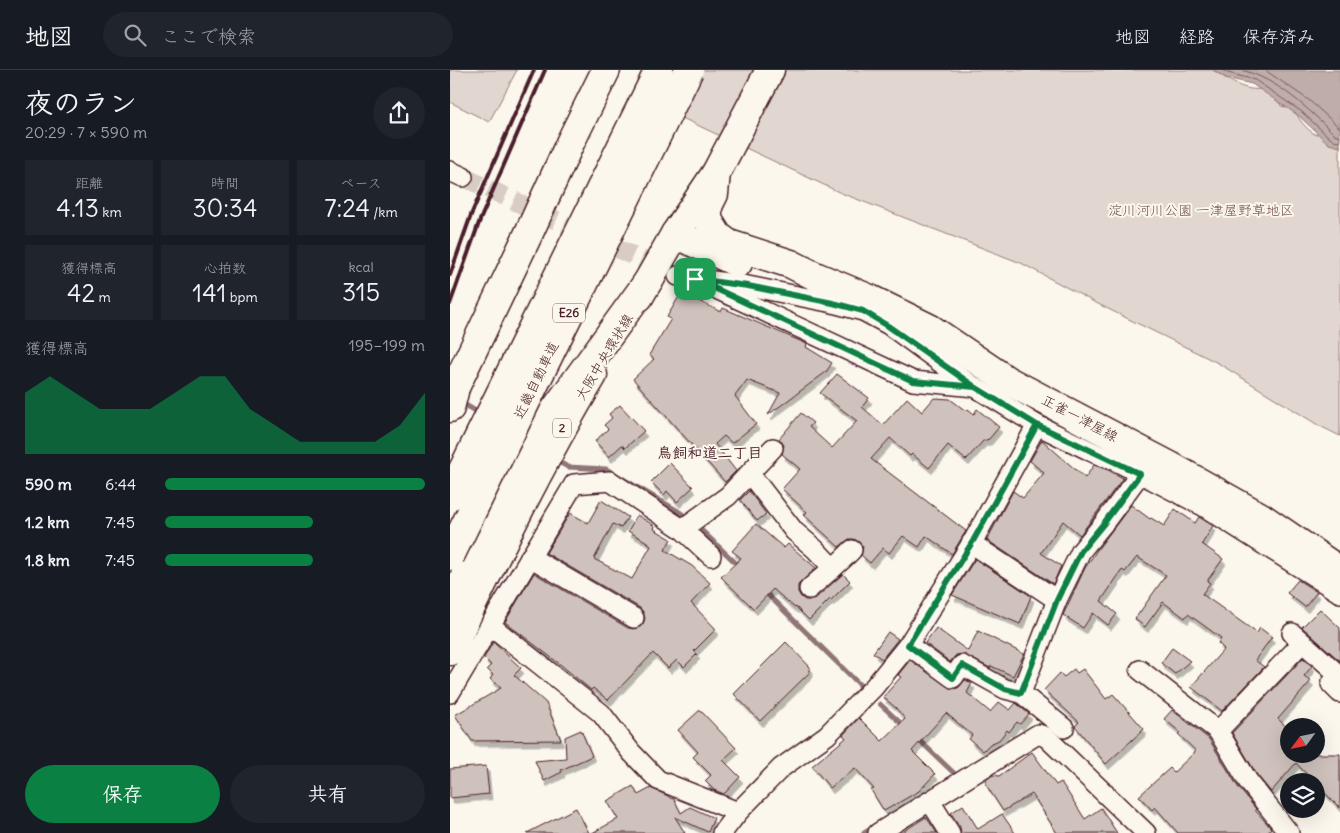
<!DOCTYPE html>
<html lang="ja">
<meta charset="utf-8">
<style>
:root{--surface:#171b24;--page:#20242c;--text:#f1f3f6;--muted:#9ea1a6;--line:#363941;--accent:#0b8043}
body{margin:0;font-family:Delius,"Klee One",sans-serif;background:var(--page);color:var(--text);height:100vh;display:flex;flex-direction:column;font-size:19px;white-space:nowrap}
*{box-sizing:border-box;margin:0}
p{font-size:16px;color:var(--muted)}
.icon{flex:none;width:28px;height:28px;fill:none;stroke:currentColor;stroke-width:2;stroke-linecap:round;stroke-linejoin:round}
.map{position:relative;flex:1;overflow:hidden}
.drawer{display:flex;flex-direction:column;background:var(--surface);width:450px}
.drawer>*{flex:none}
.needle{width:32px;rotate:237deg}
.tools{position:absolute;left:830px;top:648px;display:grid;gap:10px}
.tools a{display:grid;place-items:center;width:45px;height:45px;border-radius:50%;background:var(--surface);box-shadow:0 5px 20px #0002;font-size:25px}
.pin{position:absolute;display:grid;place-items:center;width:42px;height:42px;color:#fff;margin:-21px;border-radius:10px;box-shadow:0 2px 8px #0006}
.round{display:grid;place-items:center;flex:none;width:52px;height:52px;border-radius:26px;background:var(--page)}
.headline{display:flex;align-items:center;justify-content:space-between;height:85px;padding:0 25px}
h1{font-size:28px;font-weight:600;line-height:38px}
.metrics{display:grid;grid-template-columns:repeat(3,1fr);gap:8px;height:85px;padding:5px 25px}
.metrics div{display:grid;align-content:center;border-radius:0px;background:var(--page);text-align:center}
.metrics b{font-size:25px;font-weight:600}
.metrics small{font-size:14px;font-weight:400}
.metrics p{font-size:14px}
.chart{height:140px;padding:10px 25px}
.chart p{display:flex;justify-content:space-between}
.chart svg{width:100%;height:90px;margin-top:5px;fill:var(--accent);opacity:.7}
.primary-button{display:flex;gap:10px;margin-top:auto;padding:10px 25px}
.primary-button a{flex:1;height:58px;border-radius:30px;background:var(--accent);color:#fff;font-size:20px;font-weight:600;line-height:58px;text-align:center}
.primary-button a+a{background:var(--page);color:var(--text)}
ul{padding:0 25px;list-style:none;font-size:16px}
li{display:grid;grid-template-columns:80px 60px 1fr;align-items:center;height:38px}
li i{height:12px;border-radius:6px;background:var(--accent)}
header{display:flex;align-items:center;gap:30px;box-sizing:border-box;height:70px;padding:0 25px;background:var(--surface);border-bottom:1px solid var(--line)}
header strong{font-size:24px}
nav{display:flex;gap:28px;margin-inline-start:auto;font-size:18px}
.search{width:350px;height:45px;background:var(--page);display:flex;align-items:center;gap:12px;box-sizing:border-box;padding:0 18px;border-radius:28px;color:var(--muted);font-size:19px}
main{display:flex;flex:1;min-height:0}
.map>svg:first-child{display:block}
</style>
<header>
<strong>地図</strong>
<div class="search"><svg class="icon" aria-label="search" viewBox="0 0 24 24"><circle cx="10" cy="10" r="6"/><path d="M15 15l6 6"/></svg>ここで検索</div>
<nav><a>地図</a><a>経路</a><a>保存済み</a></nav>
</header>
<main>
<section class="drawer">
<div class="headline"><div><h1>夜のラン</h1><p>20:29 · 7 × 590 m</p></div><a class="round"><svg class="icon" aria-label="share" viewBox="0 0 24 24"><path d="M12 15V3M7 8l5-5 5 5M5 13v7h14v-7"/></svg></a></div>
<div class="metrics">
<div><p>距離</p><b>4.13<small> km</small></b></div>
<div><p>時間</p><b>30:34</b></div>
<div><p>ペース</p><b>7:24<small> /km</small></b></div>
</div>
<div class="metrics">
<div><p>獲得標高</p><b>42<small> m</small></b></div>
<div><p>心拍数</p><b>141<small> bpm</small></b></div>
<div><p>kcal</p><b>315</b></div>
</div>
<div class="chart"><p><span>獲得標高</span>195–199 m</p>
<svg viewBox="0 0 160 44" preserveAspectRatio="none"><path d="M0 44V14L10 6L20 14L30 22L40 22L50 22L60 14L70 6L80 6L90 22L100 30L110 38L120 38L130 38L140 38L150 30L160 14V44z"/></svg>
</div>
<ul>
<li><b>590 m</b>6:44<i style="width:100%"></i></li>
<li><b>1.2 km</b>7:45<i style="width:57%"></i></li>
<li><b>1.8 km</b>7:45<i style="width:57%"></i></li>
</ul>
<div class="primary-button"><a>保存</a><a>共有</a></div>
</section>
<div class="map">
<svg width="890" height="763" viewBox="0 0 890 763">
<defs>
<filter id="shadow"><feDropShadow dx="3" dy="5.5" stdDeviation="0" flood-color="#0004"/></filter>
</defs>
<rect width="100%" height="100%" fill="#fbf7ec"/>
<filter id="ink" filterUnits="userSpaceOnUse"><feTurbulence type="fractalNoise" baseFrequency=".02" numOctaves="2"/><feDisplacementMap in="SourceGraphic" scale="10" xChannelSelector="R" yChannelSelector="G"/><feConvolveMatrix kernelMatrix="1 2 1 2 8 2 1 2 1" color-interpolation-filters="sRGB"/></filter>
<g filter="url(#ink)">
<g fill="#e2d7d0" stroke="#967b7e">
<path d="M0 0H67L39 52 0 32Z"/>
<path d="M226 0H763C780 11 798 25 818 17L826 27 831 36 844 39C849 50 855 58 866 65L873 53 890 75V366L868 355 768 293 642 231 571 193 391 123 209 37Z"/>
</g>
<path fill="#bfadaa" stroke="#907477" d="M763 0H890V77L879 74 849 46 802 14 776 8Z"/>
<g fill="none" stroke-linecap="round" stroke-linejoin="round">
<g stroke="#79585e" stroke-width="1">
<path d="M773 0 778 3 805 10 852 42 881 69 890 72"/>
<path d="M791 0C826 8 859 39 884 64L890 66"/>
<path d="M815 0 860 31 890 58"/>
</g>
<g stroke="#907477" stroke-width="5">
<path d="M9 331 32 345"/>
<path d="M105 390 118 397 156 399 228 441 238 448"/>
<path d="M245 454 289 496"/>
<path d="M313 520 410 615"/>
<path d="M430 634 455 657"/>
<path d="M467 668 507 706"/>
<path d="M414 763 425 756"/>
</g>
</g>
<g fill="#cfc2bc" stroke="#4a1f2b" filter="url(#shadow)">
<path d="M234 218 240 219 250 225 247 230 271 242 273 238 357 274 356 277 382 293 376 302 318 345 330 323 297 310 285 326 306 354 282 373 274 366 265 374 286 401 275 412 183 309 204 289 199 285 221 249 217 247Z"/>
<path d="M387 304 419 328 412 337 433 355 457 328 472 342 484 328 500 329 516 341 518 339 524 344 527 339 549 357 539 369 533 371 516 390 498 375 479 398 462 384 460 386 440 368 421 389 516 461 502 484 476 466 469 477 453 466 439 483 433 478 420 493 411 485 413 477 409 472 404 469H399L389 477 354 445 357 442 332 419 350 399 332 384 334 375 329 369 351 343 363 353 359 357 382 378 407 351 370 323Z"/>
<path d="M170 335 194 361 175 378 172 375 159 387 145 371 158 359 154 355 162 348 159 344Z"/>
<path d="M592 370 635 408 644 395 658 400 673 408 630 465 613 451 591 483 611 496 603 514 537 470 563 421 573 428 594 403 580 391Z"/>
<path d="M220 393 243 417 227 432 217 421 214 425 201 412Z"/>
<path d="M299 421 316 444 307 451 290 430Z"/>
<path d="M151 430 178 447 171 458 163 454 144 489 182 509 201 476 198 474 199 473 178 461 187 445 205 456 204 459 221 469 215 480 242 496 260 513 241 533 266 559 244 581 247 584 234 597 227 590 218 598 203 583 158 630 143 618 141 620 111 595 55 552 84 503 178 558 184 559 190 557 193 554 195 548 193 542 190 538 96 483 120 443 138 453Z"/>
<path d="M681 435 700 449 701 448 714 456 725 439 745 453 749 447 763 456 752 474 773 489 757 511 760 513 752 524 807 563 810 558 822 567 805 590 814 597 772 641 741 617 774 579 768 573 771 568 738 544 735 548 713 532 695 557 685 549 716 505 687 487 675 502 672 500 651 531 667 544 658 555 643 543 633 558 613 545 635 498 647 480Z"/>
<path d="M306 454 334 478 338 474 366 498 348 515V522L351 527 355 530H361L366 528 393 504 400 511 381 530 380 529 359 550 346 537 345 538 323 519 304 539 271 507 291 488 282 481Z"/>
<path d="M525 489 581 526 570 554 502 525Z"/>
<path d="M848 510 867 522 855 537 837 523Z"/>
<path d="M870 539 890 558V591L852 557Z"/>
<path d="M486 558 518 581 528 561 574 584 563 606 541 596 540 598 513 584 506 585 500 592 475 573Z"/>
<path d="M438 562 448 569 432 589 423 583Z"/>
<path d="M43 572 71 598 64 605 96 633 111 670 22 671 5 645 51 618 40 609 43 605 37 599 41 595 34 588Z"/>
<path d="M336 572 360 597V602L310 651 284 624Z"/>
<path d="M722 578 740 591 725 604 711 593Z"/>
<path d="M853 588 862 596 854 606 861 611 828 649 839 659V684H890V738L866 714V711H863L846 693 821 722 807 705 782 663Z"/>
<path d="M460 590 501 619 508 618 515 610 522 613 517 623 540 642 549 632 560 640 566 633 579 644 570 654 567 652 559 662 557 660 549 670 540 674 533 681 519 669 522 665 496 643 462 681 485 704 469 721 434 741 421 720 424 719 405 698 380 718 362 696 396 668 393 665 409 648 432 671 455 649 446 638 433 627 451 607 448 605Z"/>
<path d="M624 599 627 603 633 599 656 629 663 624 694 659 656 694 625 656 629 652 594 620 610 603 614 607Z"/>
<path d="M250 640 286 678 273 690 290 707 274 724 264 720 255 711 261 705 243 687 248 682 228 660Z"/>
<path d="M722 640 759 669 788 717 806 739 805 740 821 758 817 763H728L705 737 702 740 689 726 720 698 724 702 746 681 728 664 730 662 714 649Z"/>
<path d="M131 660 142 686 111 700 112 702 94 711 85 691 116 688 115 667Z"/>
<path d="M582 682 606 715 611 712 635 749 651 738 667 763H607L582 724 553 741 536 715V710L543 705 549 706Z"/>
<path d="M36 696 39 724 0 728V699Z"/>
<path d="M183 716 188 725 201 718 218 726 220 728 224 729 231 743 240 737 264 748 258 762 225 747 235 763H142L168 749 157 731Z"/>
<path d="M513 735 528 759 552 744 565 763H511L510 757 501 743Z"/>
<path d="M126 738 139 763H77Z"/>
<path d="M476 747 487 763H451Z"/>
</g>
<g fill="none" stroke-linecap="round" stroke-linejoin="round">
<path stroke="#d8ccc5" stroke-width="19" stroke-dasharray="19 9" stroke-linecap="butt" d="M13 107 216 201"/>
<defs>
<g id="street">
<path d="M0 101 13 107"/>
<path d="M228 206 298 216 383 233 413 241 439 255 524 317"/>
<path d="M245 209 463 311 525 317 587 355 651 386 662 389 753 436 890 523"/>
<path d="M300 404 344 461 365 479 383 498"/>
<path d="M232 459 278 426 323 378"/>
<path d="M521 473 607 530"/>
<path d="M80 487 184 548"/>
<path d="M359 519C373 506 389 494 402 480"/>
<path d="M40 555 151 643 181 682 208 710 288 742"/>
<path d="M842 563 889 605"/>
<path d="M458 575 503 608 512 595 555 619 571 623 614 658"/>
<path d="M690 600 768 661"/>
<path d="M890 604 881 614 890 623"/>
<path d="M0 623 124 414 160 411 232 459 261 486"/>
<path d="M571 623 607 530 631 481 654 453 690 404"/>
<path d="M480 731 500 763"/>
<path d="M272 763 288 742 331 698 377 665 424 617 458 575 523 471 587 355"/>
<path d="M428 763 588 664 596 667 696 763"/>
<path d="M839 763 798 711 768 661 852 573"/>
</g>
<g id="secondary">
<path d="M266 103 264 124 258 136V150L268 166 279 174 341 194 365 206 420 229 481 259 558 311 722 397 811 447 890 501"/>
<path d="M225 164 288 193"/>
</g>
<g id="primary">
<path d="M189 227 225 164 266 103 320 0"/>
<path d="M0 328 78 165 120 73 156 0"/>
<path d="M0 581C45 487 90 394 143 305"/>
</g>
<g id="highway">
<path d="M0 338 4 322"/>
<path d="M0 537 44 444 99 348 202 206"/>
</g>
</defs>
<use href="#street" stroke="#4a1f2b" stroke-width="22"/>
<use href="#secondary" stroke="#4a1f2b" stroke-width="31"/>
<use href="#primary" stroke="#4a1f2b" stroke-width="31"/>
<use href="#highway" stroke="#4a1f2b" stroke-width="31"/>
<use href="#street" stroke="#fbf7ec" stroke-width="19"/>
<use href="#secondary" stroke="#fbf7ec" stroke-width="28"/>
<use href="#primary" stroke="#fbf7ec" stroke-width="28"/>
<use href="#highway" stroke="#fbf7ec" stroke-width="28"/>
<g stroke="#4a1f2b" stroke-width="4">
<path d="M0 205 21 145 84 0"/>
<path d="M0 234 30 150 95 0"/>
</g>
<defs>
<g id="highway-bridge">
<path d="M0 426 209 0"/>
<path d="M0 486 239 0"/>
</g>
</defs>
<use href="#highway-bridge" stroke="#4a1f2b" stroke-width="31" stroke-linecap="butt"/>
<use href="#highway-bridge" stroke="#fbf7ec" stroke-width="28"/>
</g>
</g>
<g fill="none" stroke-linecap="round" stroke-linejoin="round" filter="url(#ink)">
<defs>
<path id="route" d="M245 209 463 311 525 317 587 355 523 471 458 575 503 608 512 595 555 619 571 623 607 530 631 481 654 453 690 404 587 355 525 317 438 256 413 241 383 233 298 216 245 209"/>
</defs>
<use href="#route" stroke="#fff" stroke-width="10"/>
<use href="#route" stroke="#0b8043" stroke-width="6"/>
</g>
<g text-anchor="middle" stroke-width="4" stroke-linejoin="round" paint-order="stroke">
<g fill="#fbf7ec" stroke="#7f6065" stroke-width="1">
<rect x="103" y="233.5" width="32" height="19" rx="4"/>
<rect x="103" y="348.5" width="18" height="19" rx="4"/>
</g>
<g font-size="12" font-weight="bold" fill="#4a1f2b">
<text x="119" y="247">E26</text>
<text x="112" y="362">2</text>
</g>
<g font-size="14" fill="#704d54" stroke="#fbf7ec">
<text x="751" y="145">淀川河川公園 一津屋野草地区</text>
</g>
<g font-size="14" fill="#4a1f2b" stroke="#fbf7ec">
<text transform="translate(154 287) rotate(-59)" y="5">大阪中央環状線</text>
<text transform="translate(86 310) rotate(-64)" y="5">近畿自動車道</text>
<text transform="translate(630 348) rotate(28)" y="5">正雀一津屋線</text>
</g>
<g font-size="15" font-weight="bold" fill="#4a1f2b" stroke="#fbf7ec">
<text x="260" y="388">鳥飼和道二丁目</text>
</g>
</g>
</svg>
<div class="tools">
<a><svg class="needle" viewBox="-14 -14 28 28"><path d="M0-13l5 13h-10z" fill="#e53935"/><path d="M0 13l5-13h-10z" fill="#9ea1a6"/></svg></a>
<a><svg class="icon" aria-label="layers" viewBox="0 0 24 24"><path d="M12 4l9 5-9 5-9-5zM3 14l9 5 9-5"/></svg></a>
</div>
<div class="pin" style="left:245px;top:209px;background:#1e9e55"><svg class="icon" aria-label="arrive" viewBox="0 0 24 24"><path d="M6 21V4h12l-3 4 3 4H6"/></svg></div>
</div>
</main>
